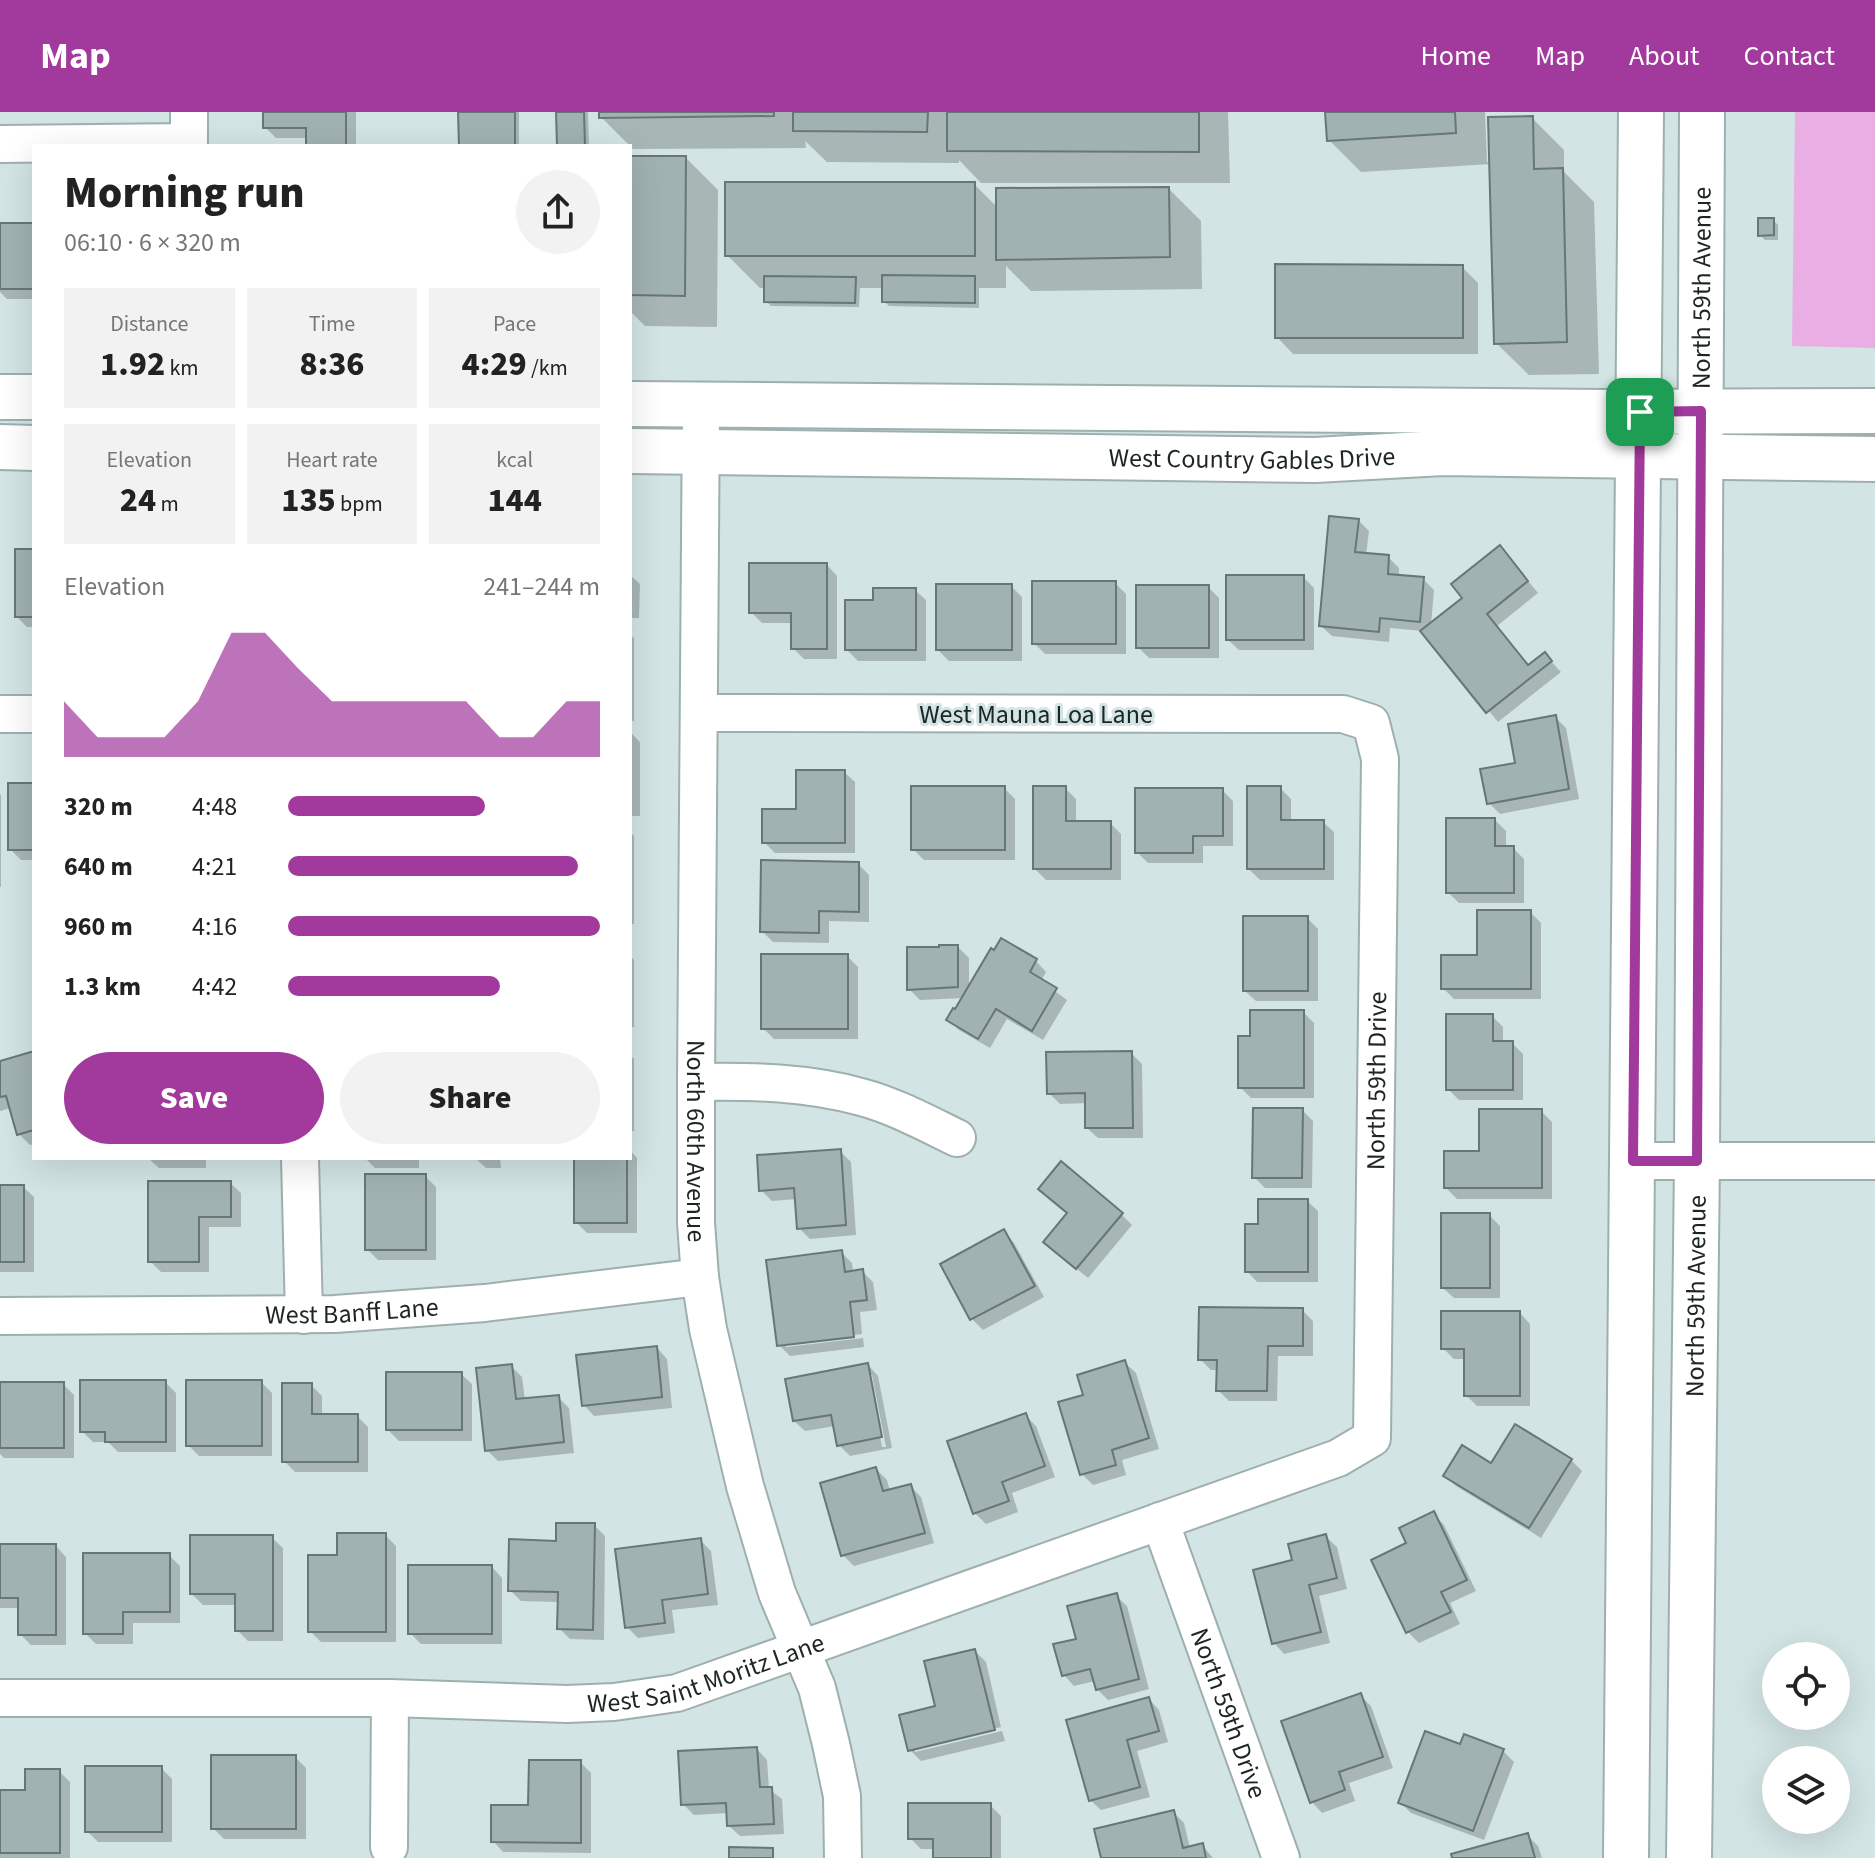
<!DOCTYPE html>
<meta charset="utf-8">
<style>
:root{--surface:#fff;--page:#f2f2f2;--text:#222;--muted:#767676;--accent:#a2399c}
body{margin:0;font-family:"Source Sans 3",sans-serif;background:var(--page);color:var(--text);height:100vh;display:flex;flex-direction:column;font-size:30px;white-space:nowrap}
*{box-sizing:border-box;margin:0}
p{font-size:26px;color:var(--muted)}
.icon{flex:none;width:44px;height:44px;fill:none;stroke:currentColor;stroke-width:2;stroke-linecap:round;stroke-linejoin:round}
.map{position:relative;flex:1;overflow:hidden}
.sheet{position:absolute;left:32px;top:32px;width:600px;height:1016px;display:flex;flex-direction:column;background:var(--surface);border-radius:0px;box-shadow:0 8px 32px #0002}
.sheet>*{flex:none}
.controls{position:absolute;left:1762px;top:1530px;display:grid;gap:16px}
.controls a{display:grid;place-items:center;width:88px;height:88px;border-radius:50%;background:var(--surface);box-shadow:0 8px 32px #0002;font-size:40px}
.pin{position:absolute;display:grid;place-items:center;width:68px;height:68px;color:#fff;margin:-34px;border-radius:16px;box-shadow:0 4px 12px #0006}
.round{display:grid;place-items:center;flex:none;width:84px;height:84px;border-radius:42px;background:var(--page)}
.overview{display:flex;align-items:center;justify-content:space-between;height:136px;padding:0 32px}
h1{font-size:44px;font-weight:800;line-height:60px}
.metrics{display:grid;grid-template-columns:repeat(3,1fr);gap:12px;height:136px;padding:8px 32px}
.metrics div{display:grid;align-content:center;border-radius:0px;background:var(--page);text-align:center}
.metrics b{font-size:34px;font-weight:800}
.metrics small{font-size:22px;font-weight:400}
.metrics p{font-size:22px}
.chart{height:224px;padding:16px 32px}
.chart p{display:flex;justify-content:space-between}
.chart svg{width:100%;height:144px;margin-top:8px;fill:var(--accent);opacity:.7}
.cta{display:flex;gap:16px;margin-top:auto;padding:16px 32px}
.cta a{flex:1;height:92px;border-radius:48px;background:var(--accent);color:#fff;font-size:32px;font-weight:800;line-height:92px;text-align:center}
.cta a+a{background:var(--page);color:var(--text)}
ul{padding:0 32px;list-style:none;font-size:26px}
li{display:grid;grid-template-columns:128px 96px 1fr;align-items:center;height:60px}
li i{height:20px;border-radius:10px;background:var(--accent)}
header{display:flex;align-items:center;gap:48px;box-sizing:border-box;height:112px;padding:0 40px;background:var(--accent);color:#fff}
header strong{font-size:38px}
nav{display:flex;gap:44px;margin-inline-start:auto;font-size:28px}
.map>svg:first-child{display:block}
</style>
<header>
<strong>Map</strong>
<nav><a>Home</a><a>Map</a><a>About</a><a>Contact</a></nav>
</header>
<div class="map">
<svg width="1875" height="1746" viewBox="0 0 1875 1746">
<rect width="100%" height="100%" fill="#d2e4e4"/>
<path fill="#e9aee3" d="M1795 0H1875V236L1792 234Z"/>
<g fill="#0003" fill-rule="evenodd">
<path d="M265 0H356V34H308V26H276L265 15Z"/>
<path d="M460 0H519V34H461Z"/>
<path d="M558 0H588L589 34H559Z"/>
<path d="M601 0H1228L1230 71H981L959 48V51L827 50 805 29 806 36 633 37 601 5Z"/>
<path d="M1327 0H1485L1487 50H1491L1532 6 1564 38V60L1594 90 1599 262 1529 263 1496 231 1491 52 1361 60 1329 28Z"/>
<path d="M630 46H686L718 78 717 215 645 214 630 199Z"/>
<path d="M974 72 998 96 1169 77 1201 109 1202 177 1031 179 1006 154V176H979V196L889 194 884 189V176H860L859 195 771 194 766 189V176H760L727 143Z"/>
<path d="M1773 108 1778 113V128H1765L1760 123Z"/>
<path d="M0 113H34V187H7L0 180Z"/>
<path d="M1462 155 1478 171V242H1293L1277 225Z"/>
<path d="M1358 408 1369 419 1366 443 1388 445 1399 456V465L1423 467 1434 478 1431 513 1510 447 1538 481 1497 514 1529 555 1545 543 1561 560 1498 610 1423 519 1390 516 1389 530 1332 524 1321 514Z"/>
<path d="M34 439V515H27L17 505Z"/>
<path d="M827 453 837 464V547H804L793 536V511H762L751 500Z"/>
<path d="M630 463 640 472 639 506H630Z"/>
<path d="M1303 465 1314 476V538H1239L1228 528Z"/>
<path d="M1115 471 1126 482V542H1045L1034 531Z"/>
<path d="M1011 474 1022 485V549H949L938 538Z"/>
<path d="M1208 475 1219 486V546H1149L1138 535Z"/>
<path d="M915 478 926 488V549H858L847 538 875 490Z"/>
<path d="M630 523 634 526V609H630Z"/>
<path d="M1555 605 1566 616 1579 687 1500 702 1489 691Z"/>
<path d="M630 620 640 630V704H630Z"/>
<path d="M844 660 855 670V741H775L764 730Z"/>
<path d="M34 673V748H21L10 737Z"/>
<path d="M1004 676 1015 687V748H924L913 737Z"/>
<path d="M1065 676 1076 687V711H1110L1121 722V768H1046L1035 757Z"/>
<path d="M1280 676 1291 687V710H1323L1334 720V768H1260L1249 757Z"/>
<path d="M1222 678 1233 689V734H1203V751H1148L1137 740Z"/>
<path d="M0 682 1 683V775H0Z"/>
<path d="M1495 708 1506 719V736H1513L1524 747V791H1459L1448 780Z"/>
<path d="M630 720 634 724V812H630Z"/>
<path d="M858 752 869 763V810L829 809V831L773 830 762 819Z"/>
<path d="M1530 800 1541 811V887H1454L1443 876Z"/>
<path d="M1307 806 1318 817V889H1256L1245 879Z"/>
<path d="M958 835 969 846V879L1036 849 1046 860 1041 869 1067 888 1043 928 1007 907 990 936 959 918 948 908 964 886 920 888 909 877Z"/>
<path d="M630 844 634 848V915H630Z"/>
<path d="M847 844 858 855V927H774L763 916Z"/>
<path d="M1303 900 1314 911V986H1251L1240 975 1252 926Z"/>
<path d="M1492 904 1503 915V931H1512L1523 942V988H1459L1448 977Z"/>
<path d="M34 941V1032L30 1033 19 1022 11 996 0 999V951Z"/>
<path d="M1131 941 1142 952 1143 1026H1098L1087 1016V991L1060 992 1049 981Z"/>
<path d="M630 943 634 947V1019H630Z"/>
<path d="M1302 998 1313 1009 1312 1076H1265L1254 1065Z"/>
<path d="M1541 999 1552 1010V1087H1457L1446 1076 1481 1041Z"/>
<path d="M630 1038 637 1046V1121H587L576 1110V1046H630Z"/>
<path d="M840 1039 851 1050 856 1123 810 1127 799 1116 797 1087 772 1089 761 1078Z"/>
<path d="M148 1046H206V1056H159Z"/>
<path d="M365 1046H419V1056H375Z"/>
<path d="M475 1046H500L501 1056H486Z"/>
<path d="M425 1064 436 1075V1148H378L367 1137Z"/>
<path d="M230 1071 241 1081V1115H209V1160H161L150 1149Z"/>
<path d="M0 1075H23L34 1085V1160H0Z"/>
<path d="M1307 1089 1318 1099V1170H1257L1247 1159 1260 1114Z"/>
<path d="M1122 1103 1132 1113 1088 1166 1056 1140Z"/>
<path d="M1489 1103 1500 1114V1186H1454L1443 1176Z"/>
<path d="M1004 1120 1014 1131 1044 1185 983 1218 972 1207 942 1153Z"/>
<path d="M841 1140 852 1151 853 1160 862 1159 873 1170 877 1198 860 1200 862 1222 786 1231V1235L863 1226 864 1235 790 1244 779 1233Z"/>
<path d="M1302 1198 1313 1209V1244H1278L1277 1289H1229L1218 1278 1219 1258H1211L1200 1247Z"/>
<path d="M1520 1201 1530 1212V1294H1477L1466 1283V1247H1454L1443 1236Z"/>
<path d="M657 1236 667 1247 672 1296 594 1304 584 1293Z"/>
<path d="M1125 1251 1136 1261 1159 1337 1122 1348 1126 1363 1093 1373 1082 1362 1085 1284Z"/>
<path d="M868 1253 878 1264 892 1336 850 1344 839 1333 835 1314 805 1319 794 1309ZM868 1263H872L886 1335H882Z"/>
<path d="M511 1254 522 1265 525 1288 558 1285 569 1296 574 1341 498 1349 487 1338Z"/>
<path d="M461 1262 472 1272V1329H399L388 1318Z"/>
<path d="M165 1270 176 1281V1340H118L108 1330H93L82 1319Z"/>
<path d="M261 1270 272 1281V1344H199L188 1333Z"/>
<path d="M0 1272H63L74 1283V1346H4L0 1342Z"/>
<path d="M311 1273 322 1284V1304H357L368 1315V1360H295L284 1349Z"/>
<path d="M1025 1303 1036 1314 1055 1365 1012 1381 1018 1400 986 1412 975 1401Z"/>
<path d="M1571 1348 1582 1359 1541 1426 1456 1374 1445 1364 1492 1354Z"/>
<path d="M876 1357 887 1368 890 1379 910 1374 921 1385 934 1431 854 1454 843 1443Z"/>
<path d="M1433 1402 1444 1413 1476 1479 1450 1491 1460 1512 1419 1531 1408 1520 1409 1432Z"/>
<path d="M594 1413 605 1424 604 1528 570 1527 559 1516V1490L521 1489 510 1478 558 1431Z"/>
<path d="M385 1423 396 1434V1530H321L310 1519 339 1445Z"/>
<path d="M1326 1425 1337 1435 1347 1477 1319 1484 1330 1531 1284 1542 1274 1531 1295 1450Z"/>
<path d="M272 1426 283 1436V1529H248L237 1518V1493H203L192 1482Z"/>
<path d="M700 1428 711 1439 718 1493 672 1498 675 1521 638 1526 627 1515Z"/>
<path d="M0 1434H56L66 1445V1533H31L20 1522V1496H0Z"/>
<path d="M169 1443 180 1454V1511H133V1532H96L85 1521Z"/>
<path d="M492 1455 502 1466V1532H421L410 1521Z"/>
<path d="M1116 1484 1127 1494 1149 1577 1108 1588 1097 1577 1095 1569 1074 1574 1064 1563 1078 1528Z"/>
<path d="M975 1539 986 1550 1001 1615 915 1636V1640L1002 1619 1005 1629 921 1649 910 1638Z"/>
<path d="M1361 1584 1371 1594 1393 1656 1349 1671 1355 1689 1322 1701 1312 1690Z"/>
<path d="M1149 1587 1159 1598 1168 1630 1137 1639 1150 1685 1101 1698 1090 1688Z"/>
<path d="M1461 1635 1503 1639 1514 1650 1484 1728 1411 1701 1400 1690Z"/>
<path d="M757 1637 767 1648 769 1677 782 1687 784 1722 740 1724 729 1714V1701L694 1703 683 1692Z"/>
<path d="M295 1645 306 1656V1727H224L213 1716Z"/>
<path d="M580 1650 591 1661V1741L503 1740 493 1729Z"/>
<path d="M161 1656 172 1667V1730H98L87 1719Z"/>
<path d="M59 1659 70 1670V1746H0V1680H27Z"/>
<path d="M990 1693 1001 1704V1746H935V1737H921L910 1726Z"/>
<path d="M1173 1700 1184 1711 1190 1736 1202 1733 1213 1746H1103Z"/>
<path d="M1527 1723 1538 1734 1542 1746H1454Z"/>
</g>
<g fill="#a1b2b2" stroke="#677776" stroke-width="2">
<path d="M263 0H346V34H306V16H263Z"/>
<path d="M458 0H515V34H459Z"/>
<path d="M556 0H584L585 34H557Z"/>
<path d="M599 0H774V4L599 6Z"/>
<path d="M793 0H928L927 20 793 19Z"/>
<path d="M947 0H1199V40L947 39Z"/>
<path d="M1325 0H1455L1456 21 1327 29Z"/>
<path d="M1533 4 1534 57 1563 56 1567 230 1494 232 1488 5Z"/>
<path d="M630 44H686L685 184 630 183Z"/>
<rect x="725" y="70" width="250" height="74"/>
<path d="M1169 75 1170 145 996 148V76Z"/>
<path d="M1758 106H1774V123L1758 124Z"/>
<rect x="0" y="111" width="34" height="66"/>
<path d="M1275 152 1463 153V226H1275Z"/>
<path d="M882 163 975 164V191L882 190Z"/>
<path d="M764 164 856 165 855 191 764 190Z"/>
<path d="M1329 404 1359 407 1355 440 1389 443 1388 462 1424 465 1420 510 1380 506 1379 520 1319 514Z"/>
<path d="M1500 433 1528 469 1487 502 1528 553 1545 540 1552 549 1486 601 1420 519 1462 486 1451 472Z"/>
<rect x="15" y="437" width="19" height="68"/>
<path d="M749 451H827V537H791V501H749Z"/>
<rect x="1226" y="463" width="78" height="65"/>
<rect x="1032" y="469" width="84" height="63"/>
<rect x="936" y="472" width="76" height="66"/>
<rect x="1136" y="473" width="73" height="63"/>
<path d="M873 476H916V538H845V488H873Z"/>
<path d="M1556 603 1569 677 1487 692 1480 657 1515 651 1508 612Z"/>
<path d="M796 658H845V731H762V697H796Z"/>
<rect x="8" y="671" width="26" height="67"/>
<rect x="911" y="674" width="94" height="64"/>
<path d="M1033 674H1066V709H1111V757H1033Z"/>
<path d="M1247 674H1281V708H1324V757H1247Z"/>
<path d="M1135 676H1223V724H1193V741H1135Z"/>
<path d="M1446 706H1495V734H1514V781H1446Z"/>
<path d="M761 748 859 750V800L819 799V821L760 820Z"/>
<path d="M1477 798H1531V877H1441V843H1477Z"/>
<rect x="1243" y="804" width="65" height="75"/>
<path d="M1001 826 1037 847 1030 860 1057 876 1032 919 996 897 978 927 946 908 953 896 955 897 991 836 994 838Z"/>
<path d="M939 833H958V875L907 878V835H939Z"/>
<rect x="761" y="842" width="87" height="75"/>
<path d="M1250 898H1304V976H1238V924H1250Z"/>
<path d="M1446 902H1493V929H1513V978H1446Z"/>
<path d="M34 939V1018L17 1023 6 984 0 985V949Z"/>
<path d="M1132 939 1133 1016H1085V981L1047 982 1046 940Z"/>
<path d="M1253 996H1303L1302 1066H1252Z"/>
<path d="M1479 997H1542V1076H1444V1039H1479Z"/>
<path d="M841 1037 846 1113 797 1117 794 1076 759 1079 757 1043Z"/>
<rect x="574" y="1046" width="53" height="65"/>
<path d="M1061 1049 1123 1101 1076 1157 1043 1130 1067 1101 1038 1077Z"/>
<rect x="365" y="1062" width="61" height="76"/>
<path d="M148 1069H231V1105H199V1150H148Z"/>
<rect x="0" y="1073" width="24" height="77"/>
<path d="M1258 1087H1308V1160H1245V1112H1258Z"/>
<rect x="1441" y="1101" width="49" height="75"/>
<path d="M1004 1117 1035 1174 970 1208 940 1152Z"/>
<path d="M842 1138 845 1160 863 1157 867 1188 850 1190 854 1225 777 1234 766 1148Z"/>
<path d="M1199 1195 1303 1196V1234H1268L1267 1279H1216L1217 1248H1198Z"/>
<path d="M1441 1199H1520V1284H1464V1237H1441Z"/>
<path d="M657 1234 662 1285 582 1294 576 1243Z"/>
<path d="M1125 1248 1149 1326 1112 1338 1116 1353 1080 1363 1058 1290 1083 1283 1077 1263Z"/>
<path d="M868 1251 882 1325 837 1334 831 1303 793 1309 785 1267Z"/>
<path d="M512 1252 516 1287 559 1283 564 1330 485 1339 476 1256Z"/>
<rect x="386" y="1260" width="76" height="58"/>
<path d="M80 1268H166V1330H105V1320H80Z"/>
<rect x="186" y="1268" width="76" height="66"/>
<rect x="0" y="1270" width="64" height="66"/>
<path d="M282 1271H312V1302H358V1350H282Z"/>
<path d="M1026 1301 1045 1354 1002 1370 1009 1389 973 1402 947 1329Z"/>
<path d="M1515 1312 1572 1347 1529 1416 1443 1364 1462 1333 1491 1351Z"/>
<path d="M876 1355 883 1379 911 1372 925 1421 841 1444 820 1371Z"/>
<path d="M1434 1399 1467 1468 1441 1480 1451 1500 1406 1521 1371 1448 1406 1431 1399 1416Z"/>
<path d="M556 1411H595L593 1518 557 1517 558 1480 508 1479 509 1427 556 1429Z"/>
<path d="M337 1421H386V1520H308V1443H337Z"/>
<path d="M1326 1422 1337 1466 1309 1473 1321 1520 1272 1532 1253 1458 1292 1448 1288 1432Z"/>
<path d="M190 1423H273V1519H235V1482H190Z"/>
<path d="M701 1426 708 1482 662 1488 665 1511 625 1516 615 1437Z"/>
<path d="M0 1432H56V1523H18V1486H0Z"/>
<path d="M83 1441H170V1500H123V1522H83Z"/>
<rect x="408" y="1453" width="84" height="69"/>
<path d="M1117 1481 1139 1567 1096 1578 1090 1557 1062 1564 1053 1532 1076 1527 1067 1494Z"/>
<path d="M975 1537 995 1618 908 1639 899 1603 935 1594 924 1549Z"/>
<path d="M1361 1581 1383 1645 1339 1660 1345 1678 1310 1691 1281 1609Z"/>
<path d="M1149 1585 1159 1619 1127 1628 1140 1675 1089 1689 1066 1608Z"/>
<path d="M1425 1619 1460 1632 1464 1622 1504 1637 1473 1719 1398 1691Z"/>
<path d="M757 1635 760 1675H772L774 1712 727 1714 726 1691 681 1693 678 1639Z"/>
<rect x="211" y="1643" width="85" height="74"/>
<path d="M529 1648H581V1731L491 1730V1693H528Z"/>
<rect x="85" y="1654" width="77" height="66"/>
<path d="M25 1657H60V1741H0V1678H25Z"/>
<path d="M908 1691H991V1746H933V1727H908Z"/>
<path d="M1174 1698 1183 1736 1203 1731 1206 1746H1101L1094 1717Z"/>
<path d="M1528 1721 1535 1746H1452L1451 1742Z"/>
<path d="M729 1735 773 1736V1746H729Z"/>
</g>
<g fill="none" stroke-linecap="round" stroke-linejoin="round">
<defs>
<g id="street">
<path d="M0 32 189 30V0"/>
<path id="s1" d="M701 293 696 970V1111L700 1165 708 1217 745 1374 777 1481 817 1576 831 1632 842 1684 843 1746"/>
<path d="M0 602H34"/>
<path d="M696 970C752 969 807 970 861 985 895 994 926 1011 957 1026"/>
<path d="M300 1046 304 1203"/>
<path d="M1633 1049H1875"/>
<path id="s2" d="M0 1204 335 1202 485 1191 700 1165"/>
<path id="s3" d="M1160 1409 1281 1746"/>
<path id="s4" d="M0 1586H390L567 1592 614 1590 677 1581 1338 1346 1372 1326 1380 647 1371 611 1343 602 700 601"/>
<path d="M389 1735 390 1586"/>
</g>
<g id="secondary">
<path d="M0 285H34"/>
<path d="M630 292 1605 300 1875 299"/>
<path d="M0 335 34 336"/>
<path id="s5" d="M630 339 1315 348 1443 341 1875 347"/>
<path d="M1626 1746 1641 0"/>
<path id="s6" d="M1689 1746 1697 1049 1702 0"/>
</g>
</defs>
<use href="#street" stroke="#9eafaf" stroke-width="40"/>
<use href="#secondary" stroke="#9eafaf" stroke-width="48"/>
<use href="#street" stroke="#fff" stroke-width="36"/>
<use href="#secondary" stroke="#fff" stroke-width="44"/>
</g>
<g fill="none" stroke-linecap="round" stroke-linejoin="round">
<defs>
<path id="route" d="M1701 299 1697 1049H1633L1640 300Z"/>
</defs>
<use href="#route" stroke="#fff" stroke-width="16"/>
<use href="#route" stroke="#a2399c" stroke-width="10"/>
</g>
<g text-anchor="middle" stroke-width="6" stroke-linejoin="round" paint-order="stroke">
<g font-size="26" fill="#1e2525" stroke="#d2e4e4">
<text dy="9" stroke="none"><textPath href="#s6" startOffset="1570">North 59th Avenue</textPath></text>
<text dy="9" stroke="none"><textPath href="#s5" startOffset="622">West Country Gables Drive</textPath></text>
<text x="1036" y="611">West Mauna Loa Lane</text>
<text dy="9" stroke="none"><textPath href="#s4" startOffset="1776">North 59th Drive</textPath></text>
<text dy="9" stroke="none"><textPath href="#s1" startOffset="736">North 60th Avenue</textPath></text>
<text dy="9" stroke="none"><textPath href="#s6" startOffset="562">North 59th Avenue</textPath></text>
<text dy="9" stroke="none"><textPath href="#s2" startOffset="352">West Banff Lane</textPath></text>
<text dy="9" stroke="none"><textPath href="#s4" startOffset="710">West Saint Moritz Lane</textPath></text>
<text dy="9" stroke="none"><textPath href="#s3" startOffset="204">North 59th Drive</textPath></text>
</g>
</g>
</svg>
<div class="controls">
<a><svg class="icon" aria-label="locate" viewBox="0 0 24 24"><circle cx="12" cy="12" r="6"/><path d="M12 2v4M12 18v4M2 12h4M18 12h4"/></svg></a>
<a><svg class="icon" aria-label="layers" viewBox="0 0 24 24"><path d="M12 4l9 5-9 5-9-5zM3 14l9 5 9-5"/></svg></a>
</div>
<div class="pin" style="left:1640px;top:300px;background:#1e9e55"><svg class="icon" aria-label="arrive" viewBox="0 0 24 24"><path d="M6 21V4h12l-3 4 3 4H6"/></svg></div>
<section class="sheet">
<div class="overview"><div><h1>Morning run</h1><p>06:10 · 6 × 320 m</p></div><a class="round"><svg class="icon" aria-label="share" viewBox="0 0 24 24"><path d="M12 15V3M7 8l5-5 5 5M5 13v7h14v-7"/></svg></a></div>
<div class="metrics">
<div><p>Distance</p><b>1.92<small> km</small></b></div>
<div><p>Time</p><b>8:36</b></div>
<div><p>Pace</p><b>4:29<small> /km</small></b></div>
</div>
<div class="metrics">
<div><p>Elevation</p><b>24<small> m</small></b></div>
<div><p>Heart rate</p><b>135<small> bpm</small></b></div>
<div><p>kcal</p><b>144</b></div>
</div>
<div class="chart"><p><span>Elevation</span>241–244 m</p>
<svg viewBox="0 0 160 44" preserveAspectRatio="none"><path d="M0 44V27L10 38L20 38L30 38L40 27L50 6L60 6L70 17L80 27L90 27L100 27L110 27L120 27L130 38L140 38L150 27L160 27V44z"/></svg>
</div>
<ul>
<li><b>320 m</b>4:48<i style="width:63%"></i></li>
<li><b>640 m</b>4:21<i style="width:93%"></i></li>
<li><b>960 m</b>4:16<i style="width:100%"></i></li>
<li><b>1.3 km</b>4:42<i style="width:68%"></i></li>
</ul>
<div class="cta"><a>Save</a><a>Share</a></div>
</section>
</div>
